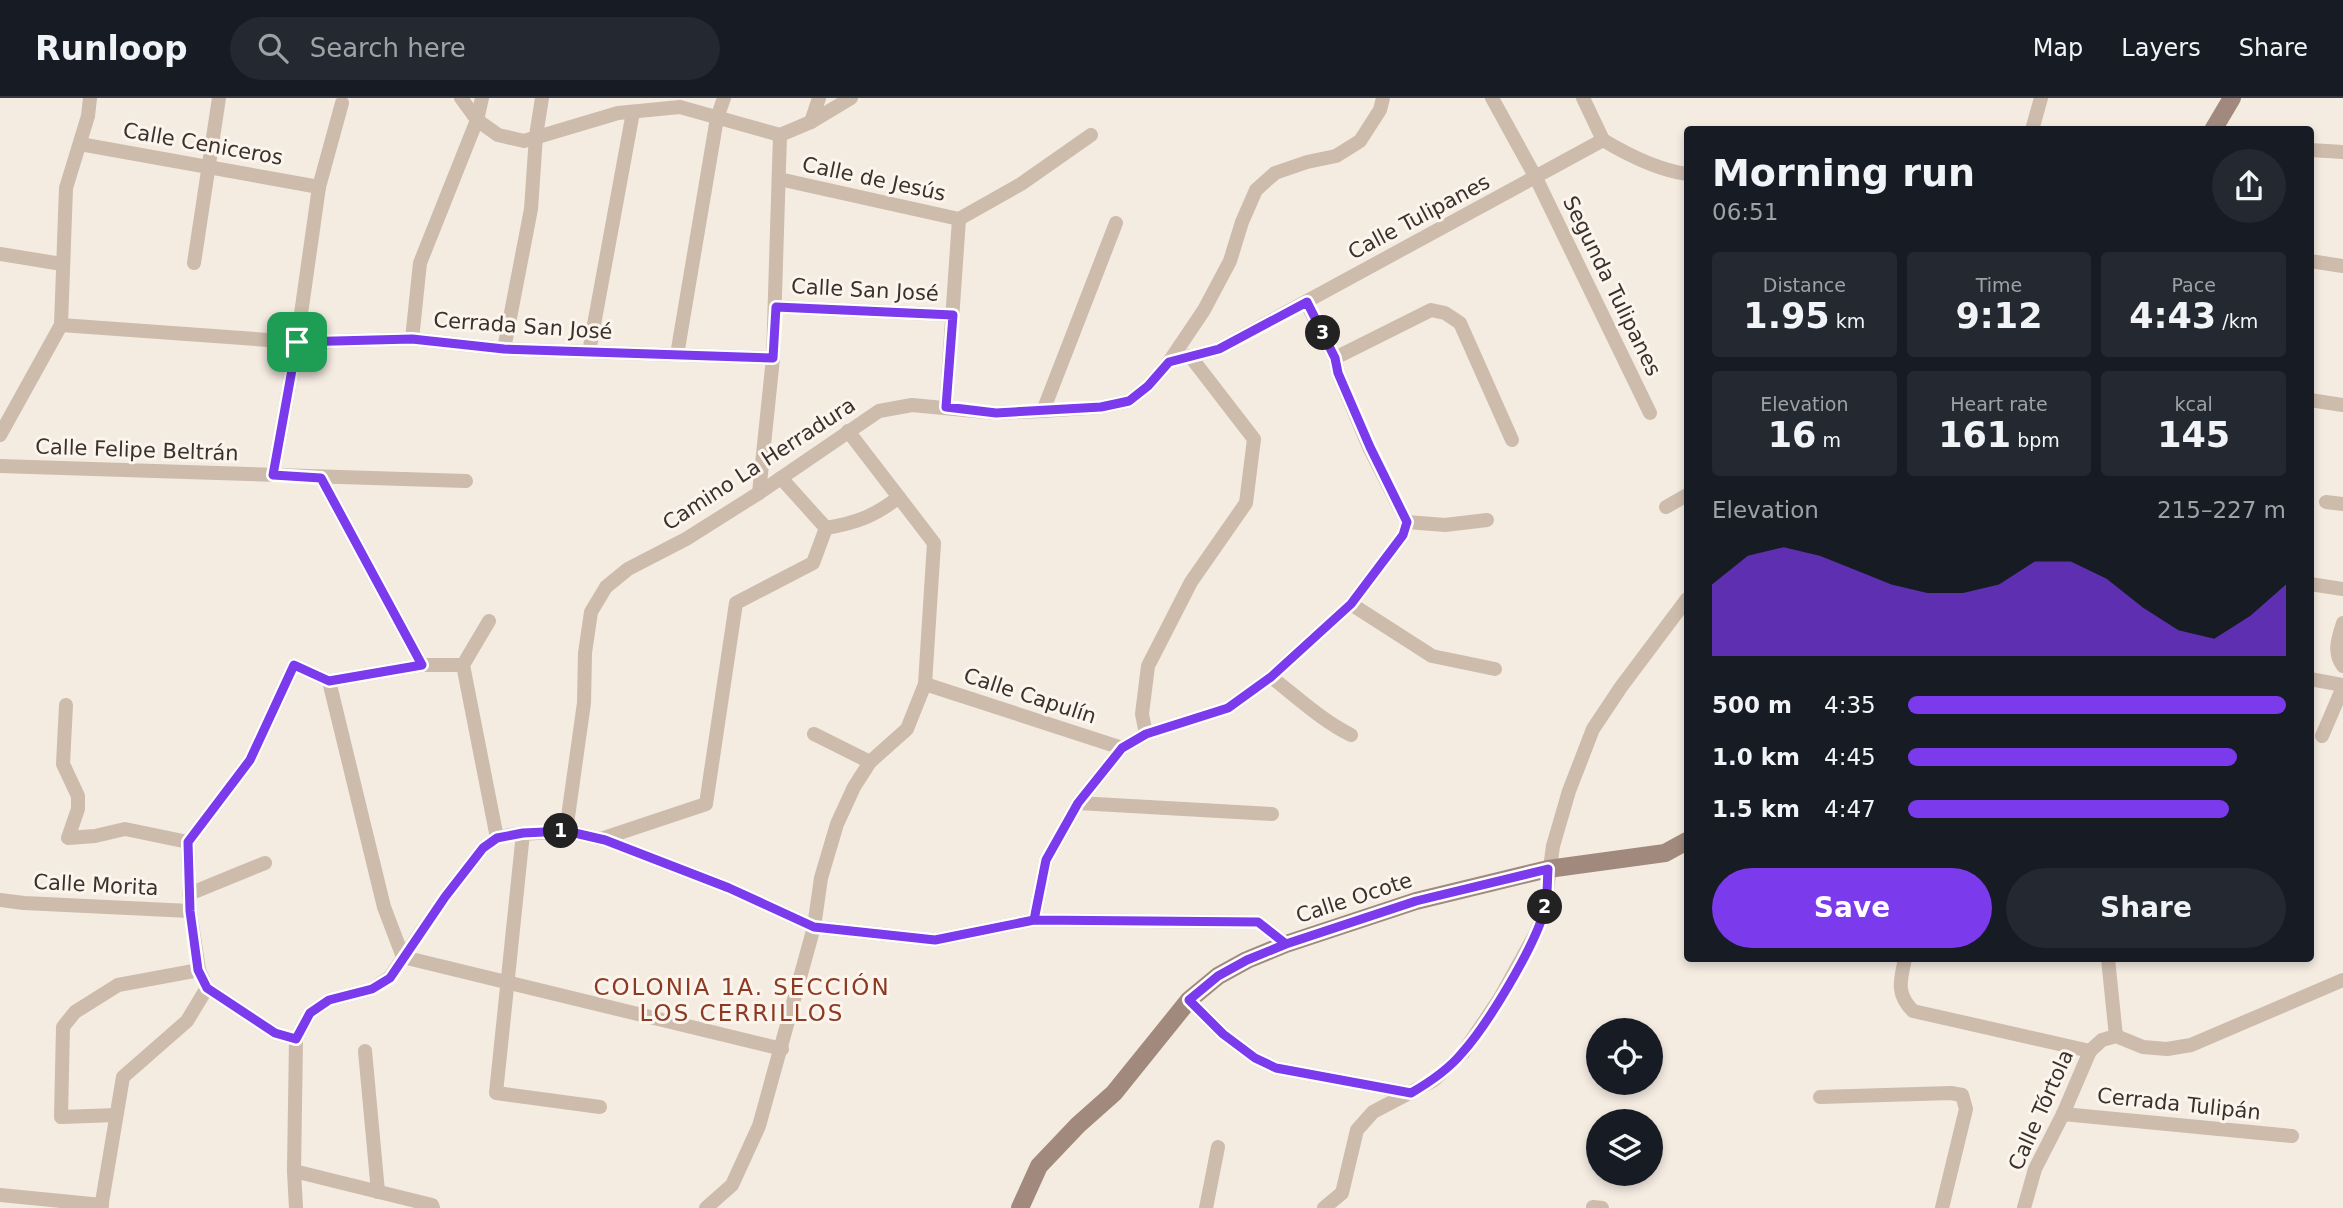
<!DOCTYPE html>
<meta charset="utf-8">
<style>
:root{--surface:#171b24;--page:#242831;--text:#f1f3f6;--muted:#9ea1a6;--line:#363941;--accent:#7c3aed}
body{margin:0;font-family:"DejaVu Sans",sans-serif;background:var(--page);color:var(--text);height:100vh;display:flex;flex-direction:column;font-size:26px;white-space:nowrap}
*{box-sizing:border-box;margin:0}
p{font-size:23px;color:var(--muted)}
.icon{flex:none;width:38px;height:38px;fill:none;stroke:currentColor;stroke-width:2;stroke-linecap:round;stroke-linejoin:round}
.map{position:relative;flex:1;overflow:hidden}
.sheet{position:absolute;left:1684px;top:28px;width:630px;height:836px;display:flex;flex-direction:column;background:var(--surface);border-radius:7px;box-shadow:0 4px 10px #0003}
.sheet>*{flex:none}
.tools{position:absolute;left:1586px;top:920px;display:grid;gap:14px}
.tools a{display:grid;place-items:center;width:77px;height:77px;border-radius:50%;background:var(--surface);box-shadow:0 4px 10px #0003;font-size:35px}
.pin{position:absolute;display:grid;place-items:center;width:60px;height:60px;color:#fff;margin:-30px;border-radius:14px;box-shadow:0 4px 10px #0006}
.km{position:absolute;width:35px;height:35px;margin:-18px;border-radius:50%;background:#222;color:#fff;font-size:19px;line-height:35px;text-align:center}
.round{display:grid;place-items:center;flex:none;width:74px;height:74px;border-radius:37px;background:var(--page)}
.summary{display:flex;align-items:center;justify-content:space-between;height:119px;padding:0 28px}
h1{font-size:38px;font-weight:700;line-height:52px}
.metrics{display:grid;grid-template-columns:repeat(3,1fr);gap:10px;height:119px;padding:7px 28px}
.metrics div{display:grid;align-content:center;border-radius:7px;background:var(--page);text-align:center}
.metrics b{font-size:35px;font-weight:700}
.metrics small{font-size:19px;font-weight:400}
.metrics p{font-size:19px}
.chart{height:196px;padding:14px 28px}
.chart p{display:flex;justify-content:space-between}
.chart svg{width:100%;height:126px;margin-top:7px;fill:var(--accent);opacity:.7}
.button{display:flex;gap:14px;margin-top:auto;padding:14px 28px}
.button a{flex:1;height:80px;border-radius:42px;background:var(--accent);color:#fff;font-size:28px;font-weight:700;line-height:80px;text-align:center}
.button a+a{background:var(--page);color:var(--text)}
ul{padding:0 28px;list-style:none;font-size:23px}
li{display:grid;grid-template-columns:112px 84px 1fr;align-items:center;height:52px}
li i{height:18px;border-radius:9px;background:var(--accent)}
header{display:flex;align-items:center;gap:42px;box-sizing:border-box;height:98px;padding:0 35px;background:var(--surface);border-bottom:2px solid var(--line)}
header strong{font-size:33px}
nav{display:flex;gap:38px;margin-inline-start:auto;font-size:24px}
.search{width:490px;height:63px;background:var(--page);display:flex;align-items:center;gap:18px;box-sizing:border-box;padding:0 24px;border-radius:38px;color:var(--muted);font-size:26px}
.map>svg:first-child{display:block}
</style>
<header>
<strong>Runloop</strong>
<div class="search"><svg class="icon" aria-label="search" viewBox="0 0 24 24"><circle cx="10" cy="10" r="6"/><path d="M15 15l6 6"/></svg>Search here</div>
<nav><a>Map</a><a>Layers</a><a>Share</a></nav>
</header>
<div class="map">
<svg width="2343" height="1110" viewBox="0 0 2343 1110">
<rect width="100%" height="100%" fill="#f4ebe1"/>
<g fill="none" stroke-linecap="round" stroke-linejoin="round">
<g stroke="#cdbbac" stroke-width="14">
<path d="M461 0 477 22 498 37 524 43 618 15 680 9 780 37"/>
<path d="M1492 0 1536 80 1650 315"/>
<path d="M1583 0 1603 42"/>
<path d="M811 24 819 0"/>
<path d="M2032 32 2041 0"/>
<path d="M1603 42C1628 57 1658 72 1687 76"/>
<path d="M80 46 319 89"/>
<path d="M2310 52 2343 54"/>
<path d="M779 81 959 121"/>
<path d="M959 121 1021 86 1091 37"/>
<path d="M0 156 62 166"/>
<path d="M2310 163 2343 168"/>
<path d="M194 165 219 0"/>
<path d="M776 209 953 217"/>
<path d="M61 227 297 244 412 241 504 251 773 260"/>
<path d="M412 241 420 165 477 22 482 0"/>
<path d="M504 251 531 111 536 38 542 0"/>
<path d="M589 254 633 14"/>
<path d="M677 257 717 20 724 0"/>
<path d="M1335 260 1431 212 1445 215 1460 225 1512 342"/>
<path d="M1169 264 1219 251 1603 42"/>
<path d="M2310 302 2343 307"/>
<path d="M946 309 959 121"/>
<path d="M1043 313 1116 125"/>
<path d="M0 337 61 227 66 90 88 18 90 0"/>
<path d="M0 368 466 383"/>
<path d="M273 377 297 244 319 89 342 5"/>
<path d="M321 380 422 567"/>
<path d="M781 380 826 430C856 425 875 418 899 399"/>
<path d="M759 395 773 260 780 37 811 24 851 0"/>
<path d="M2326 404 2343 406"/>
<path d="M1666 409 1687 397"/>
<path d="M1407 424 1445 427 1487 422"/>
<path d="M2310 486 2343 491"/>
<path d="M1351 506 1432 558 1495 571"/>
<path d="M489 523 463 567 497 740"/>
<path d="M2343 525C2338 541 2333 554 2343 568"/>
<path d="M1271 579C1297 599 1321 622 1351 637"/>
<path d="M2310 581 2343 587"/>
<path d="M329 583 384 809 403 859 782 951"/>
<path d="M925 586 1122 650"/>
<path d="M66 607 63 666 78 698V711L68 740 95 738 125 731 188 744"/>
<path d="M814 636 870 664"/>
<path d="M1146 636 1142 616 1148 568 1191 484 1246 405 1254 341 1190 258"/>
<path d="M2322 638 2343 589"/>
<path d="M1078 705 1272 716"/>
<path d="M566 733 605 742 729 790 814 829 935 842 1034 822 1258 824 1286 846"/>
<path d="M523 735 496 995 600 1009"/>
<path d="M601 741 706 706 736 505 813 465 826 430"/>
<path d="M189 796 265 765"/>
<path d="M0 802 24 805 190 813"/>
<path d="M1034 822 1046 762 1078 705 1122 650 1146 636 1228 610 1271 579 1351 506 1403 437 1407 424 1369 349 1338 275 1335 260 1306 204"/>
<path d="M1905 861C1900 883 1896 896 1913 913L2090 953"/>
<path d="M2108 861 2116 938"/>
<path d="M207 890 275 935 296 941"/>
<path d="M1189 902 1223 936 1255 960 1276 970 1411 995"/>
<path d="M365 953 378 1094"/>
<path d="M1820 999 1951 995 1962 997 1966 1011 1942 1110"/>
<path d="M2063 1016 2292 1038"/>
<path d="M116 1017 61 1019 63 929 75 914 118 887 199 872"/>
<path d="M294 1073 432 1107 433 1110"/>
<path d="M0 1097 102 1107"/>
<path d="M1593 1109 1602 1110"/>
<path d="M101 1110 123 979 187 923 207 890 199 872 190 813 188 744 250 662 294 567 329 583 422 567H463"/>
<path d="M296 1110 294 1073 296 941 310 915 329 902 372 891 390 879 445 799 483 750 497 740 509 737 566 733 584 605 585 555 591 514 606 489 628 471 686 441 759 395 879 313 912 307 996 315 1043 313 1101 309 1129 303 1148 288 1169 264 1204 212 1230 163 1242 124 1256 92 1275 75 1307 64 1336 58 1360 43 1380 12 1383 0"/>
<path d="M706 1110 732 1087 759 1028 814 829 821 780 837 726 854 689 870 664 907 631 925 586 934 445 848 333"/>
<path d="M1206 1110 1218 1049"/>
<path d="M1324 1110 1342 1095 1357 1032 1373 1014 1434 982 1463 955 1500 900 1536 835 1544 814 1553 748 1569 693 1593 631 1621 589 1687 501"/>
<path d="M2024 1110 2035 1071 2063 1016 2090 953 2102 942 2116 938 2143 949 2167 951 2191 947 2343 882"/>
</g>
<g stroke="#a18a7d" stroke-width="18">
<path d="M2213 32 2232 0"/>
<path d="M1020 1110 1039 1068 1078 1027 1114 995 1189 902 1218 878 1247 862 1286 846 1416 803 1548 771 1665 755 1687 743"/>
</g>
</g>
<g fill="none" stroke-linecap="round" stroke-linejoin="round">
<defs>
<path id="route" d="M297 244 273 377 321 380 422 567 329 583 294 567 250 662 188 744 190 813 198 872 207 890 275 935 296 941 310 915 329 902 372 891 390 880 445 799 483 750 497 740 523 735 566 733 605 742 729 790 814 829 935 842 1034 822 1258 824 1286 846 1247 862 1218 878 1189 902 1223 936 1255 960 1276 970 1411 995C1430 984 1448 972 1462 955 1488 926 1533 851 1544 814 1548 800 1547 786 1548 771L1416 803 1286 846 1258 824 1034 822 1046 762 1078 705 1122 650 1146 636 1228 610 1271 579 1351 506 1403 437 1407 424 1370 349 1338 275 1335 260 1307 204 1219 251 1169 264 1148 288 1129 303 1101 309 996 315 946 309 953 217 776 209 773 260 504 251 412 241 297 244"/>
</defs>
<use href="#route" stroke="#fff" stroke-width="14"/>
<use href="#route" stroke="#7c3aed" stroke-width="9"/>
</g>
<g text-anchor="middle" stroke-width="6" stroke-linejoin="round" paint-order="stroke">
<g font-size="21" fill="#3b302b" stroke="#fbf5ee">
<text transform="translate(203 46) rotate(10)" y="7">Calle Ceniceros</text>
<text transform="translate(874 81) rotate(12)" y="7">Calle de Jesús</text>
<text transform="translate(1419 119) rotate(-28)" y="7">Calle Tulipanes</text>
<text transform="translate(1612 188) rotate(64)" y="7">Segunda Tulipanes</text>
<text transform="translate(865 192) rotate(3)" y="7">Calle San José</text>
<text transform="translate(523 228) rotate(4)" y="7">Cerrada San José</text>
<text transform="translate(137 352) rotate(2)" y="7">Calle Felipe Beltrán</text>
<text transform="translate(759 366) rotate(-33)" y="7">Camino La Herradura</text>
<text transform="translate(1030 598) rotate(18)" y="7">Calle Capulín</text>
<text transform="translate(96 787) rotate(3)" y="7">Calle Morita</text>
<text transform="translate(1354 800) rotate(-18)" y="7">Calle Ocote</text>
<text transform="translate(2179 1006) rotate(6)" y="7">Cerrada Tulipán</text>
<text transform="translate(2041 1012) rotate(-66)" y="7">Calle Tórtola</text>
</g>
<g font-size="23" letter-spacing="2" fill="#8c3b22" stroke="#fbf5ee">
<text x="742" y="897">COLONIA 1A. SECCIÓN<tspan x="742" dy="26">LOS CERRILLOS</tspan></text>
</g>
</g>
</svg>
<div class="tools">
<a><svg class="icon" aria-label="locate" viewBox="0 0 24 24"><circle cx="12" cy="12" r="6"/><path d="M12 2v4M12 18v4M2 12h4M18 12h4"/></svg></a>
<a><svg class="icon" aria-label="layers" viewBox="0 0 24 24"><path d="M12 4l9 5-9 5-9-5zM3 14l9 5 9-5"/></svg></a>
</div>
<div class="pin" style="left:297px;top:244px;background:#1e9e55"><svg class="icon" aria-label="arrive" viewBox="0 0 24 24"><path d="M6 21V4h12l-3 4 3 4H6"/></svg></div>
<b class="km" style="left:561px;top:733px">1</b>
<b class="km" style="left:1545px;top:809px">2</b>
<b class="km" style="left:1323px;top:235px">3</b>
<section class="sheet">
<div class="summary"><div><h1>Morning run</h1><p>06:51</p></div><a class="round"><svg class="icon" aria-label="share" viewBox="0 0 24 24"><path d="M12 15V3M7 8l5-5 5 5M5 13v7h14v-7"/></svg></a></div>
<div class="metrics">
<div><p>Distance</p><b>1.95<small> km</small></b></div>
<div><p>Time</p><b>9:12</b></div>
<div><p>Pace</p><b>4:43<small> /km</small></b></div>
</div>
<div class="metrics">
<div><p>Elevation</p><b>16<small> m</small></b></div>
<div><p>Heart rate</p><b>161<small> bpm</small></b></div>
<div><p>kcal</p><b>145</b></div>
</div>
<div class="chart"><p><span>Elevation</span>215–227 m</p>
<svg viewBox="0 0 160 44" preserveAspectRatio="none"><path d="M0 44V19L10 9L20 6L30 9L40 14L50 19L60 22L70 22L80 19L90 11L100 11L110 17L120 27L130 35L140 38L150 30L160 19V44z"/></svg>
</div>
<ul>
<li><b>500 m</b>4:35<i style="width:100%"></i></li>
<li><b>1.0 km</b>4:45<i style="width:87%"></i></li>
<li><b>1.5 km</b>4:47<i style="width:85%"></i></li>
</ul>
<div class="button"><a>Save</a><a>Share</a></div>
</section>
</div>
